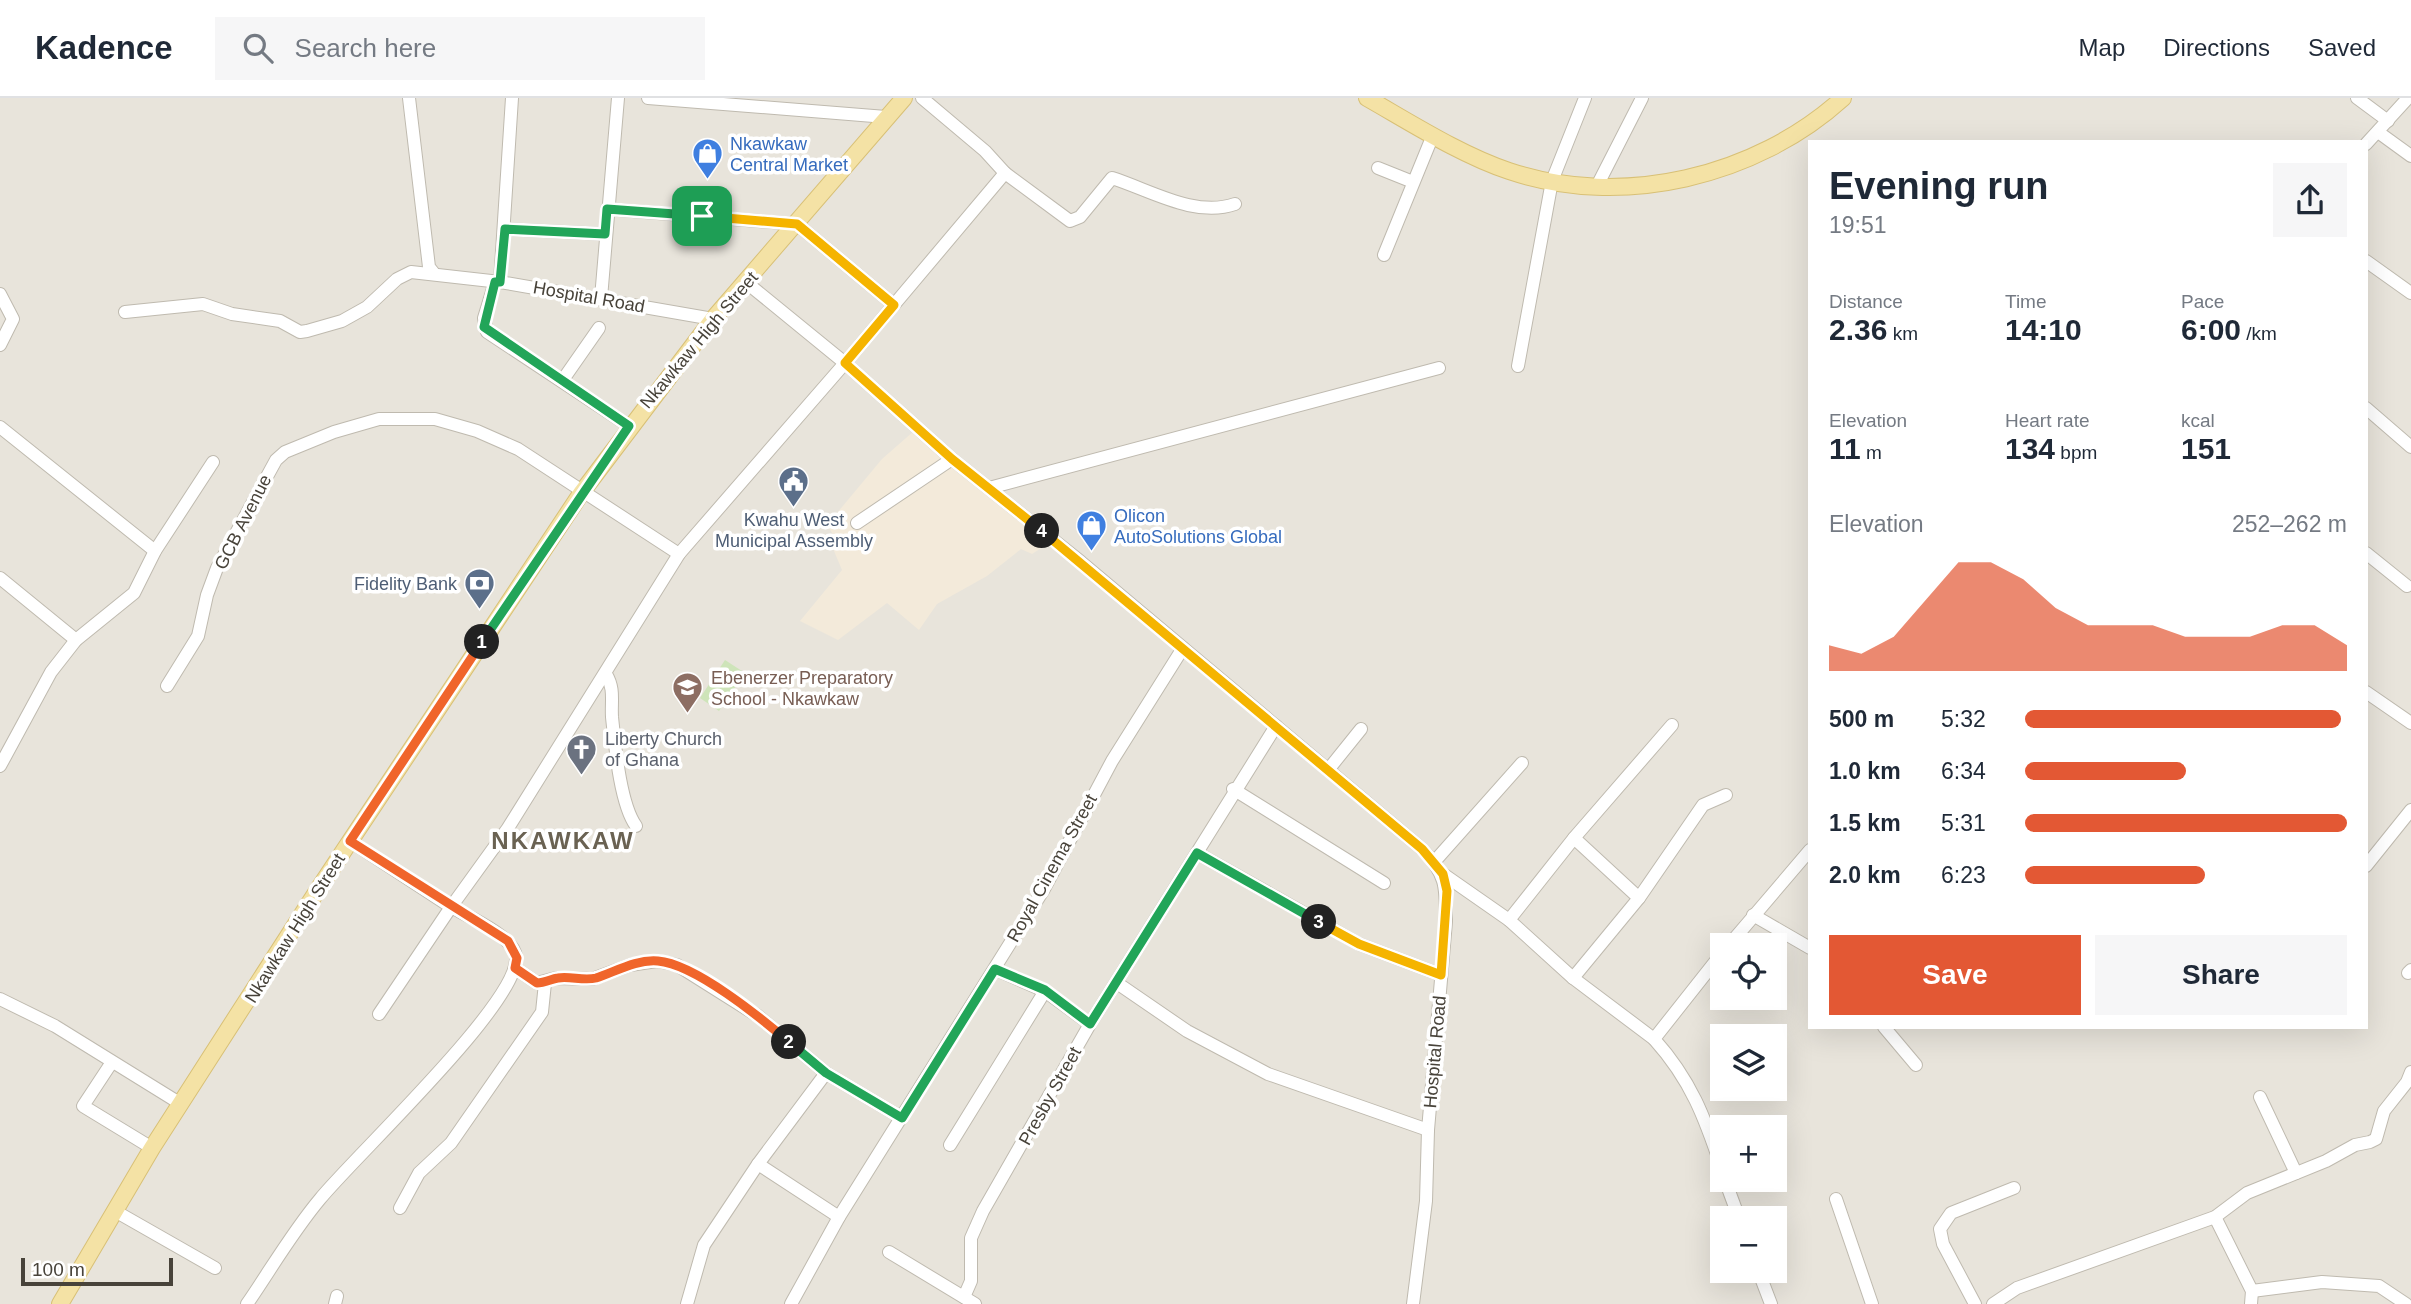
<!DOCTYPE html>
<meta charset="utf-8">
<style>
:root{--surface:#fff;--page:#f6f6f7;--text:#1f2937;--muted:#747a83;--line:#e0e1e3;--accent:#e35834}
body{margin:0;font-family:Helvetica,sans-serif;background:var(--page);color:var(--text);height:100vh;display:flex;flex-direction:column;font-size:26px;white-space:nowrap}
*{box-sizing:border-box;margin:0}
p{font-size:23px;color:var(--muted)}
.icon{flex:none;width:38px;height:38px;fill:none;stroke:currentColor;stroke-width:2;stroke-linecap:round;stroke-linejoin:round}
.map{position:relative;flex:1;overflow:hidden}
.panel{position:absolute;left:1808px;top:42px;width:560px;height:889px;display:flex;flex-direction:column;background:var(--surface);border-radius:0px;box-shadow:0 7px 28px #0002}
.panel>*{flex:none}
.fabs{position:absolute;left:1710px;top:835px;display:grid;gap:14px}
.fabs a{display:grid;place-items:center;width:77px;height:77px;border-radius:0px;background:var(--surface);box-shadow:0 7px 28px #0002;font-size:35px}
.scale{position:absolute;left:21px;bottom:18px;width:152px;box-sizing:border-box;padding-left:7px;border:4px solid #48433a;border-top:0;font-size:19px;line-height:24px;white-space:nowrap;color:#48433a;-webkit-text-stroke:5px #fff;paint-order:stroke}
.pin{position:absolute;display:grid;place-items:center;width:60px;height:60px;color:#fff;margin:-30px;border-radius:14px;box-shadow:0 4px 10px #0006}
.km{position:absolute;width:35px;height:35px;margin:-18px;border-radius:50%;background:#222;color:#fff;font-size:19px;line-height:35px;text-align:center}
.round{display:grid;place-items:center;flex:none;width:74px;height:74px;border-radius:0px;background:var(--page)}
.summary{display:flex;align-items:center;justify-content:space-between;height:119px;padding:0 21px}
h1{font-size:38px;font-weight:700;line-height:52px}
.figures{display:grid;grid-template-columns:repeat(3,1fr);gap:10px;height:119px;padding:7px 21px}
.figures div{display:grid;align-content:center}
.figures b{font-size:30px;font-weight:700}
.figures small{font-size:19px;font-weight:400}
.figures p{font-size:19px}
.chart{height:196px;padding:14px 21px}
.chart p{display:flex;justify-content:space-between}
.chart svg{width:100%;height:126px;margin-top:7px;fill:var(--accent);opacity:.7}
.primary-button{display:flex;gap:14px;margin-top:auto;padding:14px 21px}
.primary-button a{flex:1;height:80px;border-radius:0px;background:var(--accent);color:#fff;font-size:28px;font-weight:700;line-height:80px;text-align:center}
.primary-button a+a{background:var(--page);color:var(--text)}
ul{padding:0 21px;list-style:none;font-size:23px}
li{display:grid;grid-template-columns:112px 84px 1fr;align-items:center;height:52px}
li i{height:18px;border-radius:9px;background:var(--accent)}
header{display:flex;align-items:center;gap:42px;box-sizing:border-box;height:98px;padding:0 35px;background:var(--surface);border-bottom:2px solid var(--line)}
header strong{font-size:33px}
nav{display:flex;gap:38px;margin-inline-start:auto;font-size:24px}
.search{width:490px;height:63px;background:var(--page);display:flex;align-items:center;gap:18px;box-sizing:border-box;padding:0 24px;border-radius:0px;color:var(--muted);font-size:26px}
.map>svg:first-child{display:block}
</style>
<header>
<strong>Kadence</strong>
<div class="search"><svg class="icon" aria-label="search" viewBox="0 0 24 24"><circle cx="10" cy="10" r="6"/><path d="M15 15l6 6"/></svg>Search here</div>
<nav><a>Map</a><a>Directions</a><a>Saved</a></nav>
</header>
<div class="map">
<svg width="2411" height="1206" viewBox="0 0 2411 1206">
<rect width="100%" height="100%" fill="#f4f2ec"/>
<path fill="#e8e4db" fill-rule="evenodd" d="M0 0H2411V1206H0ZM1810 44H2366V929H1810ZM1722 847H1774V900H1722ZM1722 938H1774V990H1722ZM1722 1029H1774V1082H1722ZM1722 1120H1774V1172H1722Z"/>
<path fill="#f3eada" d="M914 333 1049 445 1032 456 1021 451 987 478 937 506 919 532 887 505 838 542 800 523 842 472 834 453 836 441 827 427 882 361Z"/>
<path fill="#cee4b9" d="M725 562 745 575 719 613 700 600Z"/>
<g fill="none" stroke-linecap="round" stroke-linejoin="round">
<defs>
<g id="minor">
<path d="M409 0 429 169 433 174"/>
<path d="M648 0 886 19"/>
<path d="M2357 0 2388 23"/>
<path d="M2378 34 2411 58"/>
<path d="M2366 46 2408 0"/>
<path d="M1378 70 1413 84"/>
<path d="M1005 75 1070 123 1080 119 1112 80C1150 92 1195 120 1235 106"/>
<path d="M1597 88 1642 0"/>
<path d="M607 111 797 126 894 207"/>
<path d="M505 131 605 136"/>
<path d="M1384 157 1433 37"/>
<path d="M2366 163 2411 195"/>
<path d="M495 184 484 220 487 234 629 328"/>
<path d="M500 184 512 0"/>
<path d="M747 185 845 265 952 361 1081 464 1422 751C1447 777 1446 789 1446 824L1428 1032 1426 1103 1413 1206"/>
<path d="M0 196 13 221 0 247"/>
<path d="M601 200 618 0"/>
<path d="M125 214 203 206 232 216 280 223 300 234 307 233 342 223 367 209 397 181 411 174 500 184 713 221"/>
<path d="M1518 268 1552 83 1585 0"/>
<path d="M562 283 599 230"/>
<path d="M2366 310 2411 349"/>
<path d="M0 329 155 453"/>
<path d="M989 390 1439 270"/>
<path d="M857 425 952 361"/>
<path d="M2366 455 2407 488"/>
<path d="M0 480 76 542"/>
<path d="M606 576C615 591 611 603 612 619 615 647 620 706 636 728"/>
<path d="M167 588 198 538 207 497 217 470 276 362 285 354 334 334 379 321H435L477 333 518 351 679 456"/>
<path d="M2366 594 2411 625"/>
<path d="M0 668 51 574 76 542 134 495 155 453 213 364"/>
<path d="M1328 672 1361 631"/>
<path d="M1233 691 1384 785"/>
<path d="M1574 740 1639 800"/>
<path d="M350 743 451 809 508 730 679 456 845 265 1005 75 985 53 922 0"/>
<path d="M1197 755 1359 846 1441 877"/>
<path d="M1434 764 1522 665"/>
<path d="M2366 768 2411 712"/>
<path d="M1443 776 1509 822 1573 880 1654 941 1722 855"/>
<path d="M1753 817 1810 850"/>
<path d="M1509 822 1574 740 1672 627"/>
<path d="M1729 847 1810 752"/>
<path d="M515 870 537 885 556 880 592 881 630 867 657 863 677 867 758 918 826 975 902 1020"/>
<path d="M995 871 1045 893 1090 926"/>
<path d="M2408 875 2411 872"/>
<path d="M1573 880 1639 800 1703 707 1726 697"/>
<path d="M1117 885 1187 933 1268 976 1428 1032"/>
<path d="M0 901 55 928 181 1006"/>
<path d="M1884 929 1916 967"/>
<path d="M1654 941C1691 982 1705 1020 1722 1071"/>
<path d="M112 964 83 1008 152 1050"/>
<path d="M826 975 758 1066 839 1119"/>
<path d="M2260 999 2296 1075"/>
<path d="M950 1047 1045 893"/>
<path d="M1725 1082 1739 1120"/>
<path d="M1836 1101 1872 1206"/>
<path d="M400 1110 419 1075 451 1045 542 914 545 885"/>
<path d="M115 1113 215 1170"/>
<path d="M2215 1119 2252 1193 2251 1206"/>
<path d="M889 1154 975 1206"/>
<path d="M1758 1172 1771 1206"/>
<path d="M2252 1193 2322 1184 2379 1188 2406 1206"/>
<path d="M964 1199 971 1183V1140L983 1113 1090 926 1276 628"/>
<path d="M247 1206C271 1171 293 1133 320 1101 354 1059 520 904 516 859 515 839 467 818 451 809L379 916"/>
<path d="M335 1206 337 1198"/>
<path d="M687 1206 704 1147 758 1066"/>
<path d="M791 1206 839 1119 1044 791 1112 663 1183 550"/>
<path d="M1975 1206 1943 1146 1940 1131 1951 1115 2014 1090"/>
<path d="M1993 1206 2017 1190 2215 1119 2247 1095 2326 1063 2355 1047 2370 1044 2376 1041 2384 1013 2407 984 2411 974"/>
</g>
<g id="major">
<path d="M1367 0C1411 25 1461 57 1509 73 1622 111 1756 79 1843 0"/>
<path d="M60 1206 152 1050 319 790 582 394 713 221 904 0"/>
</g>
</defs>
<use href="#minor" stroke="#bfbaaf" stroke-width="14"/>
<use href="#major" stroke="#d8c076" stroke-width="18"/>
<use href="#minor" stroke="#fff" stroke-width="12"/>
<use href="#major" stroke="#f4e2a5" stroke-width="16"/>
</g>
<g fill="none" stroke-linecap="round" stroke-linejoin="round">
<defs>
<path id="split-1" d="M482 544 629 328 484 229 495 184H500L505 131 605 136 607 111 702 118"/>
<path id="split-2" d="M482 544 350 743 508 843 517 860 515 870 537 885C545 885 551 881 558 880 570 878 584 883 596 880 615 874 636 861 658 863 695 866 761 920 789 944"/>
<path id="split-3" d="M789 944 826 975 902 1020 995 871 1045 892 1090 926 1197 755 1319 824"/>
<path id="split-4" d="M1042 433 1422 751 1443 776 1447 793 1441 877 1359 846 1319 824"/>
<path id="split-5" d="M702 118 797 126 894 207 845 265 952 361 1042 433"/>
</defs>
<use href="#split-1" stroke="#fff" stroke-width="14"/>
<use href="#split-2" stroke="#fff" stroke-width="14"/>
<use href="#split-3" stroke="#fff" stroke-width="14"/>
<use href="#split-4" stroke="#fff" stroke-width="14"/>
<use href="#split-5" stroke="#fff" stroke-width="14"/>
<use href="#split-1" stroke="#22a559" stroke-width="9"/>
<use href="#split-2" stroke="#f0652b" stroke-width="9"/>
<use href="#split-3" stroke="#22a559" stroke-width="9"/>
<use href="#split-4" stroke="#f5b400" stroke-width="9"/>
<use href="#split-5" stroke="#f5b400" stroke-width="9"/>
</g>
<defs>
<symbol id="shop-pin" viewBox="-11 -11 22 30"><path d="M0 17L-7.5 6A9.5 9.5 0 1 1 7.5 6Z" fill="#3f7fe0" stroke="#fff"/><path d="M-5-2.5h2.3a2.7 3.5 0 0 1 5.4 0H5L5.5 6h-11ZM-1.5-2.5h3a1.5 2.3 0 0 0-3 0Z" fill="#fff"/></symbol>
<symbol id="civic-pin" viewBox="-11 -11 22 30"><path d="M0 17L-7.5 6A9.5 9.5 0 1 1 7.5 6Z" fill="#5c6f8a" stroke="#fff"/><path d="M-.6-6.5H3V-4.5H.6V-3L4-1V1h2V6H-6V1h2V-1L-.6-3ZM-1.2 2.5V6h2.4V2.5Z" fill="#fff"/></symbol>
<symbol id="bank-pin" viewBox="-11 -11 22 30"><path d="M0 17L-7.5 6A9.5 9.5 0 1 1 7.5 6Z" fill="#5c6f8a" stroke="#fff"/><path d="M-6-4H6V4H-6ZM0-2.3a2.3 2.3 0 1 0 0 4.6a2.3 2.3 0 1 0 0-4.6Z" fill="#fff"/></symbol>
<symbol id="school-pin" viewBox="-11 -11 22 30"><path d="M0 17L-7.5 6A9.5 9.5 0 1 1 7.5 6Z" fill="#8d6e63" stroke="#fff"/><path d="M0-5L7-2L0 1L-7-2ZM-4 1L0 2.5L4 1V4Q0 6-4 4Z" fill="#fff"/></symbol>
<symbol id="church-pin" viewBox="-11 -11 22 30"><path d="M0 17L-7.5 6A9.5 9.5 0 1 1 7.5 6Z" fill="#6b7280" stroke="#fff"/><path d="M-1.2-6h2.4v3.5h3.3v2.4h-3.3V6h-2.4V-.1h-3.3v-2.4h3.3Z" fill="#fff"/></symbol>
</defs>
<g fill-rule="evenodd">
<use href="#shop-pin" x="690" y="38" width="35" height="47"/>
<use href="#civic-pin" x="776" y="366" width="35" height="47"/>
<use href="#shop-pin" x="1074" y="410" width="35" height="47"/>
<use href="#bank-pin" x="462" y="468" width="35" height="47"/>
<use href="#school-pin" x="670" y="572" width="35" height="47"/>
<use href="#church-pin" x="564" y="634" width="35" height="47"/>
</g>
<g text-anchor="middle" stroke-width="7" stroke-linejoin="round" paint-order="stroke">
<g font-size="18" fill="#366cbe" stroke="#fff" text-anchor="start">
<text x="730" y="52">Nkawkaw<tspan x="730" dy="21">Central Market</tspan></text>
<text x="1114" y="424">Olicon<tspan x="1114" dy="21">AutoSolutions Global</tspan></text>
</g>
<g font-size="18" fill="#48433a" stroke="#fff">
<text transform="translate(589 199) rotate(10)" y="6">Hospital Road</text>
<text transform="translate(699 242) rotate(-50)" y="6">Nkawkaw High Street</text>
<text transform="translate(243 424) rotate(-63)" y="6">GCB Avenue</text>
<text transform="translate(1052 770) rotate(-61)" y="6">Royal Cinema Street</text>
<text transform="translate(295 830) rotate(-58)" y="6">Nkawkaw High Street</text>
<text transform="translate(1435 954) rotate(-85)" y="6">Hospital Road</text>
<text transform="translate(1050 998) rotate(-61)" y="6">Presby Street</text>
</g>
<g font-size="18" fill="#4e5e75" stroke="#fff">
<text x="794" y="428">Kwahu West<tspan x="794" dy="21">Municipal Assembly</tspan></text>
<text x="457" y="492" text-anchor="end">Fidelity Bank</text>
</g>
<g font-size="18" fill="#785e54" stroke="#fff" text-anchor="start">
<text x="711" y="586">Ebenerzer Preparatory<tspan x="711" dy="21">School - Nkawkaw</tspan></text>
</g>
<g font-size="18" fill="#5b616d" stroke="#fff" text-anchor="start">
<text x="605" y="647">Liberty Church<tspan x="605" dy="21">of Ghana</tspan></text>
</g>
<g font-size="24" font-weight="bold" letter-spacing="2" fill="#6a6252" stroke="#fff">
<text x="563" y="751">NKAWKAW</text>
</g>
</g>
</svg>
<div class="fabs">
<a><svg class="icon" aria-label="locate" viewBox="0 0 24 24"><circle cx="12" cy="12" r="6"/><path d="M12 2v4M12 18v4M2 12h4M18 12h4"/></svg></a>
<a><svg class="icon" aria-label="layers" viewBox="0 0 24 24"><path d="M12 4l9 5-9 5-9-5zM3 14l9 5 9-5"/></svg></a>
<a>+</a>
<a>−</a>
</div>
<div class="scale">100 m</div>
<div class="pin" style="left:702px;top:118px;background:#1e9e55"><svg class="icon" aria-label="arrive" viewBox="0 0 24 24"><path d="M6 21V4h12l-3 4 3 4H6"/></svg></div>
<b class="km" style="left:482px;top:544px">1</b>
<b class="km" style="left:789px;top:944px">2</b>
<b class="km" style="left:1319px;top:824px">3</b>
<b class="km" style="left:1042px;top:433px">4</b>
<section class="panel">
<div class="summary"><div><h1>Evening run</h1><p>19:51</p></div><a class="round"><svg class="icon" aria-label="share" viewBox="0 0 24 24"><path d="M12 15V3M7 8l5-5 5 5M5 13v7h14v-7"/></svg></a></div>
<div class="figures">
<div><p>Distance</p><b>2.36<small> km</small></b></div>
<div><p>Time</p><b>14:10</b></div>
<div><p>Pace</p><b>6:00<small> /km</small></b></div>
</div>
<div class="figures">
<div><p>Elevation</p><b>11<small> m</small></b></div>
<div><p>Heart rate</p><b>134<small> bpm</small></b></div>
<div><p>kcal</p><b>151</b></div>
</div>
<div class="chart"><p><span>Elevation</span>252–262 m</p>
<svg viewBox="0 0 160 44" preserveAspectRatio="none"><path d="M0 44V35L10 38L20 32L30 19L40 6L50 6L60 12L70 22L80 28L90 28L100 28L110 32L120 32L130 32L140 28L150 28L160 35V44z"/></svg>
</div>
<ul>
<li><b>500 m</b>5:32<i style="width:98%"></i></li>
<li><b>1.0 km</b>6:34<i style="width:50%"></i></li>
<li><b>1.5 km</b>5:31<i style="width:100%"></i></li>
<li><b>2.0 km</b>6:23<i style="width:56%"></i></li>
</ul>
<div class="primary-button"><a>Save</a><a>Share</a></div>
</section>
</div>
